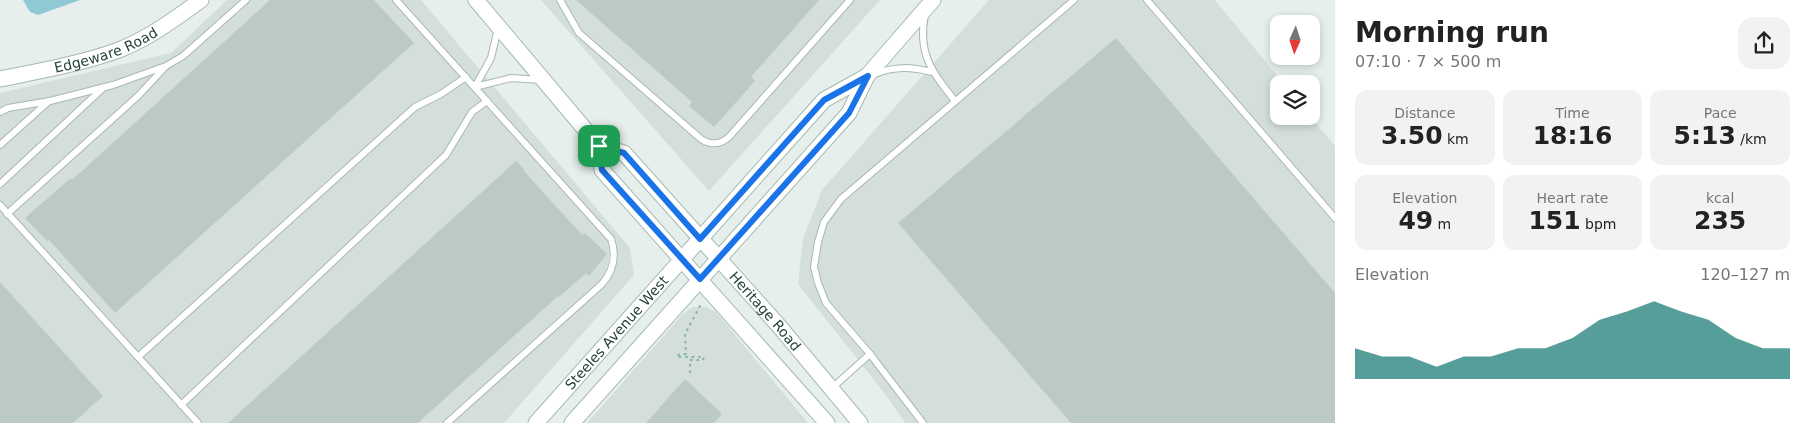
<!DOCTYPE html>
<meta charset="utf-8">
<style>
:root{--surface:#fff;--page:#f2f2f2;--text:#222;--muted:#767676;--accent:#0f766e}
body{margin:0;font-family:"DejaVu Sans",sans-serif;background:var(--page);color:var(--text);height:100vh;display:flex;flex-direction:column;font-size:19px;white-space:nowrap}
*{box-sizing:border-box;margin:0}
p{font-size:16px;color:var(--muted)}
.icon{flex:none;width:28px;height:28px;fill:none;stroke:currentColor;stroke-width:2;stroke-linecap:round;stroke-linejoin:round}
.map{position:relative;flex:1;overflow:hidden}
.drawer{display:flex;flex-direction:column;background:var(--surface);width:475px}
.drawer>*{flex:none}
.needle{width:32px;rotate:183deg}
.fabs{position:absolute;left:1270px;top:15px;display:grid;gap:10px}
.fabs a{display:grid;place-items:center;width:50px;height:50px;border-radius:10px;background:var(--surface);box-shadow:0 2px 8px #0003;font-size:25px}
.pin{position:absolute;display:grid;place-items:center;width:42px;height:42px;color:#fff;margin:-21px;border-radius:10px;box-shadow:0 2px 8px #0006}
.round{display:grid;place-items:center;flex:none;width:52px;height:52px;border-radius:15px;background:var(--page)}
.head{display:flex;align-items:center;justify-content:space-between;height:85px;padding:0 20px}
h1{font-size:28px;font-weight:700;line-height:38px}
.stats{display:grid;grid-template-columns:repeat(3,1fr);gap:8px;height:85px;padding:5px 20px}
.stats div{display:grid;align-content:center;border-radius:12px;background:var(--page);text-align:center}
.stats b{font-size:25px;font-weight:700}
.stats small{font-size:14px;font-weight:400}
.stats p{font-size:14px}
.chart{height:140px;padding:10px 20px}
.chart p{display:flex;justify-content:space-between}
.chart svg{width:100%;height:90px;margin-top:5px;fill:var(--accent);opacity:.7}
main{display:flex;flex:1;min-height:0}
.map>svg:first-child{display:block}
</style>
<main>
<div class="map">
<svg width="1335" height="423" viewBox="0 0 1335 423">
<rect width="100%" height="100%" fill="#e6efeb"/>
<g fill="#d4dfda">
<path d="M227 0H421L630 248 634 275 504 423H0V93L171 53Z"/>
<path d="M541 0H880L709 191Z"/>
<path d="M989 0H1215L1284 84H1279V116H1310L1335 146V423H905L889 399 798 284 803 239 822 190Z"/>
<path d="M693 307H706L716 312 808 423H587L683 314Z"/>
</g>
<path fill="#8ec9d4" d="M23 0H80L38 15 30 12Z"/>
<g fill="#bbcac4">
<path d="M270 0H374L414 43 115 313 49 240 47 241 25 218 71 178 72 180Z"/>
<path d="M576 0H819L751 77 755 81 714 127 689 106 692 102Z"/>
<path d="M1116 38 1335 293V423H1071L898 223Z"/>
<path d="M516 161 524 169 523 170 582 235 585 233 607 254 589 276 586 273 559 297 558 296 418 423H228Z"/>
<path d="M0 282 103 396 73 423H0Z"/>
<path d="M685 379 722 414 714 423H646Z"/>
</g>
<g fill="none" stroke-linecap="round" stroke-linejoin="round">
<defs>
<g id="service">
<path d="M396 0 611 239C617 256 614 270 602 284L447 423"/>
<path d="M560 0 579 33 701 139C710 145 720 145 729 137L850 0"/>
<path d="M1147 0 1335 218"/>
<path d="M925 15C917 54 933 73 955 101"/>
<path d="M875 74C895 66 911 67 932 72"/>
<path d="M475 87 511 78 540 80"/>
<path d="M475 87 491 58 498 28"/>
<path d="M0 112 8 108 50 101 113 85 166 66 183 56 246 0"/>
<path d="M0 145 49 101"/>
<path d="M0 184 103 88"/>
<path d="M0 205 198 423"/>
<path d="M7 214 138 96 165 67"/>
<path d="M138 357 415 107 441 94 466 77"/>
<path d="M832 388 870 354"/>
<path d="M181 405 446 155 472 112 487 101"/>
<path d="M923 423 870 354 826 303 818 283 814 267 818 242 824 222 841 199 1074 0"/>
</g>
<g id="tertiary">
<path id="s1" d="M0 79C40 71 80 64 119 50 149 38 175 19 201 0"/>
</g>
<g id="secondary">
<path d="M476 0 599 146 602 170 827 423"/>
<path id="s2" d="M599 146 624 153 779 326 860 423"/>
<path id="s3" d="M536 423 824 100 867 76"/>
<path d="M572 423 849 113 867 76 933 0"/>
</g>
</defs>
<use href="#service" stroke="#a8b8b2" stroke-width="8"/>
<use href="#tertiary" stroke="#a8b8b2" stroke-width="17"/>
<use href="#secondary" stroke="#a4bbb3" stroke-width="17"/>
<path stroke="#86b3a5" stroke-width="2" stroke-dasharray="2.5 4" stroke-linecap="butt" d="M690 373V360H703L704 357H677V355L686 354 685 334 701 304"/>
<use href="#service" stroke="#fff" stroke-width="6"/>
<use href="#tertiary" stroke="#fff" stroke-width="15"/>
<use href="#secondary" stroke="#fff" stroke-width="15"/>
</g>
<g fill="none" stroke-linecap="round" stroke-linejoin="round">
<defs>
<path id="route" d="M868 76 849 113 700 279 602 170 599 146 624 153 700 239 824 100Z"/>
</defs>
<use href="#route" stroke="#fff" stroke-width="10"/>
<use href="#route" stroke="#1a73e8" stroke-width="6"/>
</g>
<g text-anchor="middle" stroke-width="4" stroke-linejoin="round" paint-order="stroke">
<g font-size="14" fill="#24423a" stroke="#f7fbf9">
<text dy="5" stroke="none"><textPath href="#s1" startOffset="110">Edgeware Road</textPath></text>
<text dy="5" stroke="none"><textPath href="#s2" startOffset="238">Heritage Road</textPath></text>
<text dy="5" stroke="none"><textPath href="#s3" startOffset="121">Steeles Avenue West</textPath></text>
</g>
</g>
</svg>
<div class="fabs">
<a><svg class="needle" viewBox="-14 -14 28 28"><path d="M0-13l5 13h-10z" fill="#e53935"/><path d="M0 13l5-13h-10z" fill="#767676"/></svg></a>
<a><svg class="icon" aria-label="layers" viewBox="0 0 24 24"><path d="M12 4l9 5-9 5-9-5zM3 14l9 5 9-5"/></svg></a>
</div>
<div class="pin" style="left:599px;top:146px;background:#1e9e55"><svg class="icon" aria-label="arrive" viewBox="0 0 24 24"><path d="M6 21V4h12l-3 4 3 4H6"/></svg></div>
</div>
<section class="drawer">
<div class="head"><div><h1>Morning run</h1><p>07:10 · 7 × 500 m</p></div><a class="round"><svg class="icon" aria-label="share" viewBox="0 0 24 24"><path d="M12 15V3M7 8l5-5 5 5M5 13v7h14v-7"/></svg></a></div>
<div class="stats">
<div><p>Distance</p><b>3.50<small> km</small></b></div>
<div><p>Time</p><b>18:16</b></div>
<div><p>Pace</p><b>5:13<small> /km</small></b></div>
</div>
<div class="stats">
<div><p>Elevation</p><b>49<small> m</small></b></div>
<div><p>Heart rate</p><b>151<small> bpm</small></b></div>
<div><p>kcal</p><b>235</b></div>
</div>
<div class="chart"><p><span>Elevation</span>120–127 m</p>
<svg viewBox="0 0 160 44" preserveAspectRatio="none"><path d="M0 44V29L10 33L20 33L30 38L40 33L50 33L60 29L70 29L80 24L90 15L100 11L110 6L120 11L130 15L140 24L150 29L160 29V44z"/></svg>
</div>
</section>
</main>
